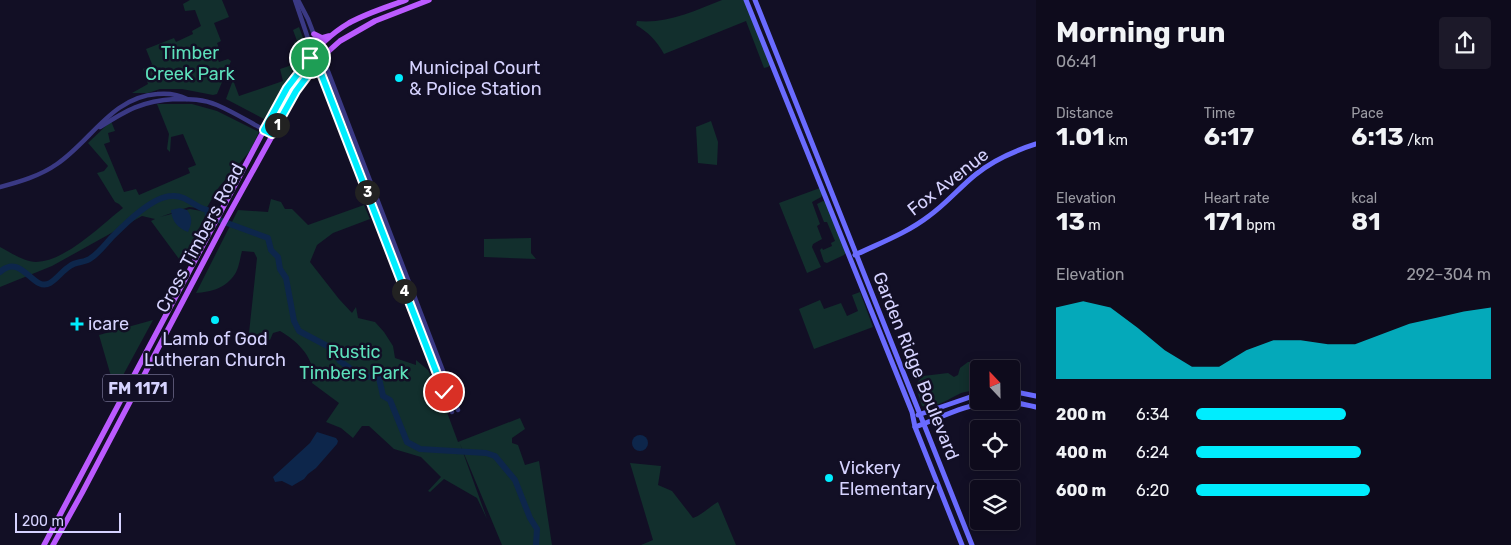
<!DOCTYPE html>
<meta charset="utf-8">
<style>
:root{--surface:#0e0b1c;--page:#1c1929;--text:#f1f3f6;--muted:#9b9ba3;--line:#2e2b3b;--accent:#00edfe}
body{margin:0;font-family:Rubik,sans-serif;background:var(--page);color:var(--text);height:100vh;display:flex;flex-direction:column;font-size:19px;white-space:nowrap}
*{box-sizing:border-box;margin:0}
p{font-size:16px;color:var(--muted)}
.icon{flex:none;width:28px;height:28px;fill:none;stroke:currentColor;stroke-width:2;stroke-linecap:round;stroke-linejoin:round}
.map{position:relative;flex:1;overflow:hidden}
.side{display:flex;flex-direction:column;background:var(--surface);width:475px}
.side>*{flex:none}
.needle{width:32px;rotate:338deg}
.buttons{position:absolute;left:970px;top:360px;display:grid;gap:10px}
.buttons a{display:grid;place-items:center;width:50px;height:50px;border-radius:5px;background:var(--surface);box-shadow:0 2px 12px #0003,0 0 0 1px var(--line);font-size:25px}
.scale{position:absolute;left:15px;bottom:12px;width:106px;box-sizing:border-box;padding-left:5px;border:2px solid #d6d3ff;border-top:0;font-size:14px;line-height:18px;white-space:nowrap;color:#d6d3ff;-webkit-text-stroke:4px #120f25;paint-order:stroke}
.pin{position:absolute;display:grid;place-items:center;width:42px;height:42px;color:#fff;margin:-21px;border:2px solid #fff;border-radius:50%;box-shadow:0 1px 5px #0007}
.km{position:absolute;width:25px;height:25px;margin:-12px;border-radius:50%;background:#222;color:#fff;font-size:14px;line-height:25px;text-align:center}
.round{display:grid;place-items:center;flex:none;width:52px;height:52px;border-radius:5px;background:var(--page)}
.summary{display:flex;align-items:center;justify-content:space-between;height:85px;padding:0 20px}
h1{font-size:28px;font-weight:700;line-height:38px}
.figures{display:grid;grid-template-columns:repeat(3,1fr);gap:8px;height:85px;padding:5px 20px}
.figures div{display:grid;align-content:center}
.figures b{font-size:25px;font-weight:700}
.figures small{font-size:14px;font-weight:400}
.figures p{font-size:14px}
.chart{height:140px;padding:10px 20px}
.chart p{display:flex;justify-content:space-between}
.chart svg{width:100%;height:90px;margin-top:5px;fill:var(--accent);opacity:.7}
ul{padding:0 20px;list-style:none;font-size:16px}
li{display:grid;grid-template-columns:80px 60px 1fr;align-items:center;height:38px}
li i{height:12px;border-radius:6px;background:var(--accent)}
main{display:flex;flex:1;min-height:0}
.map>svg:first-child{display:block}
</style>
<main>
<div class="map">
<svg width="1036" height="545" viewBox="0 0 1036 545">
<rect width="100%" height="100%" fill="#120f25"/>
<g fill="#122f2d">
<path d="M190 0H222L229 17 214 23 221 41 217 43 220 51 215 53 219 62 228 59 231 61 217 94 213 95 182 89H160L148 93H132L148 84 143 69 152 64 146 49 174 38 176 42 193 34 192 31 201 26 195 10 185 11 183 4Z"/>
<path d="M722 0H744L770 65 768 67 764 68 746 21 664 54C657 41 648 32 636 25L637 21C667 24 694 11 722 0Z"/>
<path d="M299 27 306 46 304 57 291 73 264 119 226 99 233 80 239 96 283 81 280 69 298 63 294 53 297 51 294 42 297 41 293 30Z"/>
<path d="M157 104H192L217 111 259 132 250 151 219 187 206 209 189 207 160 217 190 209 207 212 182 263 151 221 155 219 142 216 52 266 0 287V247C10 252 24 262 36 262 66 261 100 226 123 208L119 204 115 202 97 173 104 171 108 166 88 143 111 121 115 131 108 133 110 142 104 144 124 192 136 189 139 195 190 173 188 168 196 165 183 134 171 137 170 152 167 149 169 134Z"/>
<path d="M711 121 718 142 717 165 698 163 696 127Z"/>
<path d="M820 188 822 195 821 197 812 202 820 224 817 226 822 239 813 244 812 247 821 267 807 273 779 203Z"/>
<path d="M271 199 281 202 285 209H292L308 225 364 205 370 219 333 233 317 245 310 262 339 299 352 313 356 307 358 318 375 322 384 332 393 346 395 358 416 365V360L428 370 436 387 438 388 458 442 520 418 525 429 512 438V443L518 445 525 465 539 461 552 545H502L460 444 487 519 477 498 444 479 430 492 428 491 441 477 421 457 394 449 369 426H362L353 438 341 428 326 422 339 403 312 383C318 361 298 341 280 331L273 333 270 340 249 333 257 258 254 252 242 251C240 258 239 268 235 274 226 288 211 292 196 293L238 210 268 212Z"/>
<path d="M823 201 826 203 846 252 844 255 827 263 824 262 820 250 822 248 823 250 832 246 831 243 835 241 827 222H824L817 204Z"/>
<path d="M531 238V253L536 259 484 257V239Z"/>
<path d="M860 292 873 327 814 349 799 309 820 300 824 309 841 303 847 316 858 311 852 295Z"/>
<path d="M153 320 115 390 99 335Z"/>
<path d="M979 361 981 369H979V389C973 391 965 391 959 394 949 399 934 409 922 406L915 385 923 376 948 373 954 377 958 375 960 368 968 362Z"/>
<path d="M630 463 661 466 658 485 672 491 693 518C702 515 709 507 718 502L736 545H641L653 540Z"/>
</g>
<g fill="#0d264b">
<path d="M180 208 187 210C193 218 192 223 188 232 178 228 172 222 171 210Z"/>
<path d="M317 432 336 438 338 441 337 444 316 468 308 474 304 479 292 486 282 481 275 482 273 477 310 443Z"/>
<circle cx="640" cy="443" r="8"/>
</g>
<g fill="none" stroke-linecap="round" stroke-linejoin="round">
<path stroke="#0d264b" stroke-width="6" d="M0 272C22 252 33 293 50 283 57 279 63 270 70 266 76 261 85 263 91 258 100 252 106 243 113 236 126 223 153 196 172 196 187 195 194 207 207 210L208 216 268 238 271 250 278 257 280 269 286 278 294 321 299 331 331 348 340 361 359 375 379 378 383 396 390 400 407 442 420 449 486 453 495 456 515 480 530 518 537 529 536 545"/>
<g stroke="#3a3984" stroke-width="4.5">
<path d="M295 0 319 71 452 412"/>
<path d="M298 0 308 19 458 410"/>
<path d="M100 127C127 110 142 101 175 99 190 99 203 99 217 105 236 113 254 125 272 134"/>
<path d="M0 187C19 182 40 176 57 164 91 141 112 97 157 94 168 93 178 94 187 99"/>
</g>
<g stroke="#6a6bff" stroke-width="5">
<path d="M746 0 912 412 915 427 962 545"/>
<path d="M755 0 972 545"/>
<path d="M855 255C880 243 907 233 929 216 946 204 959 188 975 175 993 160 1014 151 1036 144"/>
<path d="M1011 391 1036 396"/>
<path d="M918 415 979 394"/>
<path d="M915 427C940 418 966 404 993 402 1007 400 1022 404 1036 407"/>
</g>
<g stroke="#bb5aff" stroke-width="5.5">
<path d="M314 34 322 38 329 36"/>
<path d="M44 545 264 130C286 90 308 47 349 23 367 13 387 7 406 0"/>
<path d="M53 545 82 493 224 223 303 80 322 57 340 41 375 21 429 0"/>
</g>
</g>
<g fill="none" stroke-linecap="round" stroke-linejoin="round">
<defs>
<path id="route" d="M310 58 287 88 264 130 272 134 296 91 317 63 444 392"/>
</defs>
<use href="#route" stroke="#fff" stroke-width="10"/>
<use href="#route" stroke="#00edfe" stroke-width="6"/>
</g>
<g fill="#00edfe" stroke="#120f25" stroke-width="2">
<circle cx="399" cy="78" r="5"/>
<circle cx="215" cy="320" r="5"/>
<path d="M74.5 316.5h5v5h5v5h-5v5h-5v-5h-5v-5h5z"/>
<circle cx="829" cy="478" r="5"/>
</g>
<g text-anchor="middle" stroke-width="5" stroke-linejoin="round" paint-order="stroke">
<rect fill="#120f25" stroke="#9b98be" stroke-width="1" x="103" y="374.5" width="70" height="27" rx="4"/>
<g font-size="16" font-weight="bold" fill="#d6d3ff">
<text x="138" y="394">FM 1171</text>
</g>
<g font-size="18" fill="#5de0bb" stroke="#120f25">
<text x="190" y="59">Timber<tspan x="190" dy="21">Creek Park</tspan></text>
<text x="354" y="358">Rustic<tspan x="354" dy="21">Timbers Park</tspan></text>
</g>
<g font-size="18" fill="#d6d3ff" stroke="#120f25" text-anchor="start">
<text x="409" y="74">Municipal Court<tspan x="409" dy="21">&amp; Police Station</tspan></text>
<text x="88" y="330">icare</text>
<text x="215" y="345" text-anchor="middle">Lamb of God<tspan x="215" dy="21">Lutheran Church</tspan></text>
<text x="839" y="474">Vickery<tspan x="839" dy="21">Elementary</tspan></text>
</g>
<g font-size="18" fill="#d6d3ff" stroke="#120f25">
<text transform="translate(948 182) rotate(-38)" y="6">Fox Avenue</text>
<text transform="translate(200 238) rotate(-62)" y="6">Cross Timbers Road</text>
<text transform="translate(916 366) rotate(68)" y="6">Garden Ridge Boulevard</text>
</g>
</g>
</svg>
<div class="buttons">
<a><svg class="needle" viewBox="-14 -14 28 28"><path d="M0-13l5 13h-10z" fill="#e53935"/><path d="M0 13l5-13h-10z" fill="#9b9ba3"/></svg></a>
<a><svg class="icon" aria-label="locate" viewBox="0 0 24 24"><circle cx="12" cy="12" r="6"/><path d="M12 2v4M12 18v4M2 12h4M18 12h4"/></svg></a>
<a><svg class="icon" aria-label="layers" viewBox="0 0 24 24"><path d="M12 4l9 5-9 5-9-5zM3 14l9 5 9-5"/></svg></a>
</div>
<div class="scale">200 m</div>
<div class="pin" style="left:310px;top:58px;background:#1e9e55"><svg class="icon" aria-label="arrive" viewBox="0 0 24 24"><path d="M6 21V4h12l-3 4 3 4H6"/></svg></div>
<div class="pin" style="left:444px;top:392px;background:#d93025"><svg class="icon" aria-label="check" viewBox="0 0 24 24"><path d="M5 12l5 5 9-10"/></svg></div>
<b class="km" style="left:277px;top:125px">1</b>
<b class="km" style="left:367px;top:192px">3</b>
<b class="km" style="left:404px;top:291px">4</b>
</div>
<section class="side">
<div class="summary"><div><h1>Morning run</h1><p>06:41</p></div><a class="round"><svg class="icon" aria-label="share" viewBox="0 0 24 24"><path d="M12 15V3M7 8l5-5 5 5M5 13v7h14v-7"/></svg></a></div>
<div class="figures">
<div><p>Distance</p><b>1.01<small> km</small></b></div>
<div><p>Time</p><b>6:17</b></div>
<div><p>Pace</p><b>6:13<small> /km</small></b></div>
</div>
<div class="figures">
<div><p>Elevation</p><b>13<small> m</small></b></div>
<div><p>Heart rate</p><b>171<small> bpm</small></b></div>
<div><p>kcal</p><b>81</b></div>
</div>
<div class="chart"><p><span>Elevation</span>292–304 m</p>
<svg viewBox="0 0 160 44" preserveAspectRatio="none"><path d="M0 44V9L10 6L20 9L30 19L40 30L50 38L60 38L70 30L80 25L90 25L100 27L110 27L120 22L130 17L140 14L150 11L160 9V44z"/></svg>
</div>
<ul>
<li><b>200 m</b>6:34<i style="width:51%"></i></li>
<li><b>400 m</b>6:24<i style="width:56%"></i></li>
<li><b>600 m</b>6:20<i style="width:59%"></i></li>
</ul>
</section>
</main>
